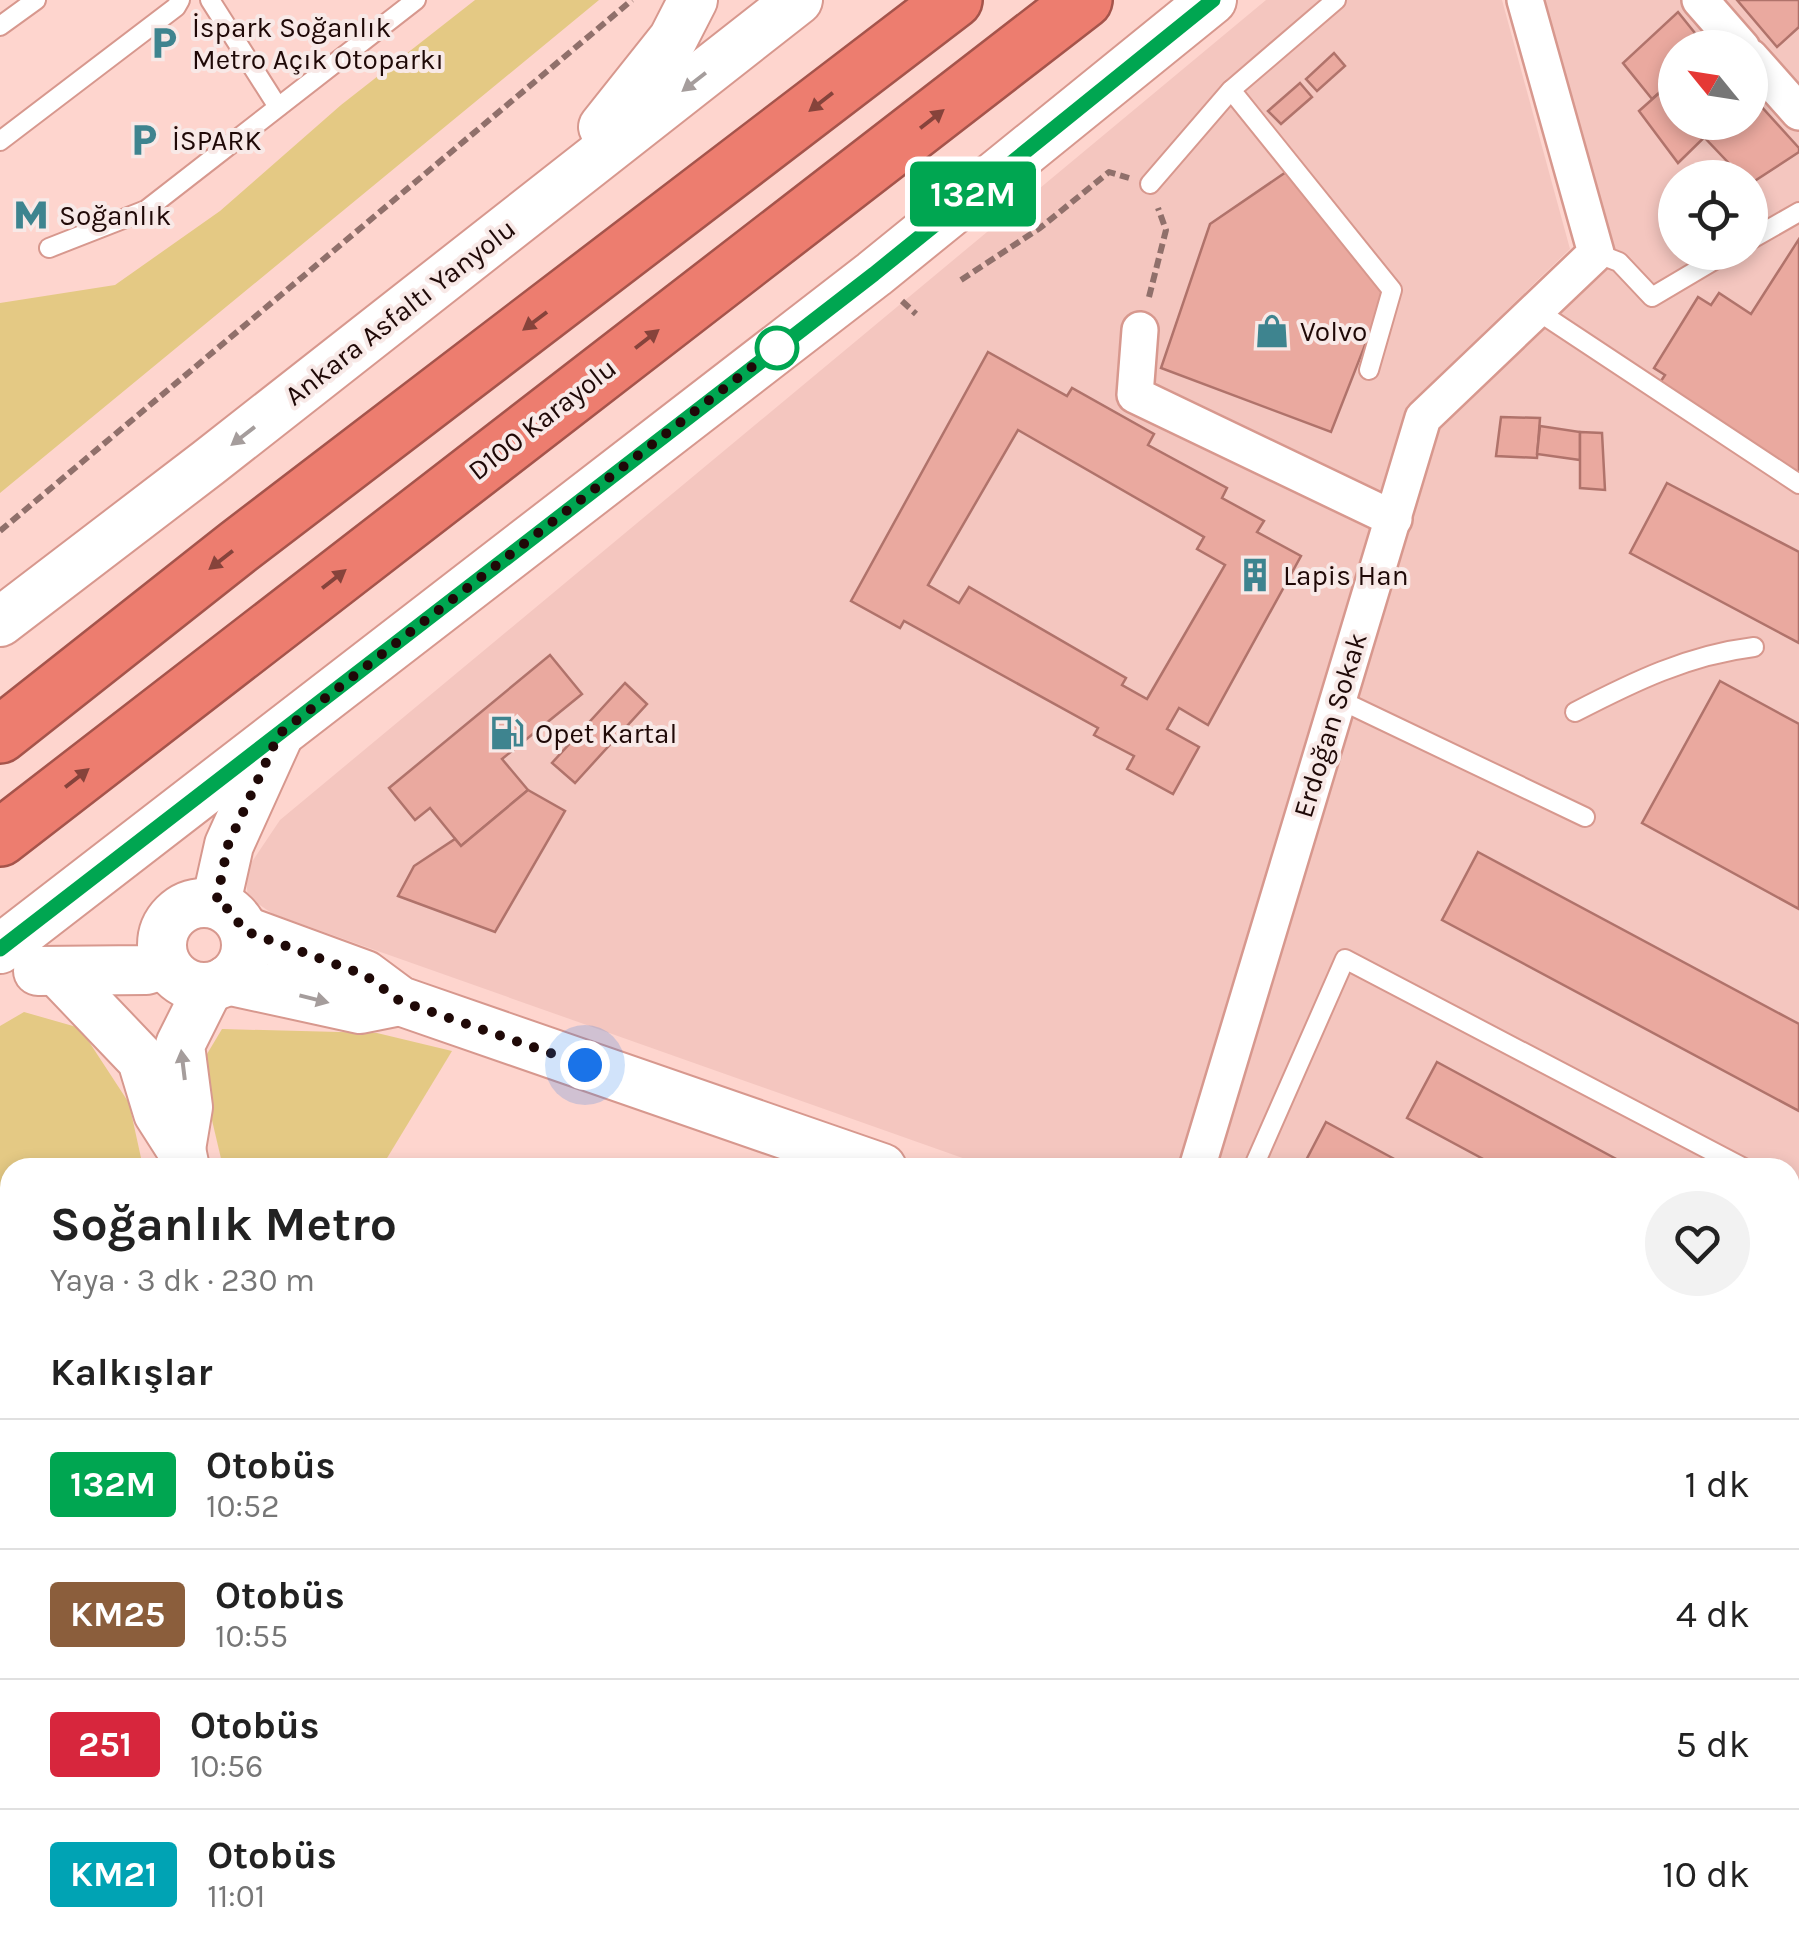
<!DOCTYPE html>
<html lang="tr">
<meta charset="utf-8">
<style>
:root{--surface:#fff;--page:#f2f2f2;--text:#222;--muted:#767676;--line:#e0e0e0}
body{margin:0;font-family:Karla,sans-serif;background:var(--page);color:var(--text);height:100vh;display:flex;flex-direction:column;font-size:38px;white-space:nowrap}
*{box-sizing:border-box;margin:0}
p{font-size:32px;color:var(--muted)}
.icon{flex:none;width:55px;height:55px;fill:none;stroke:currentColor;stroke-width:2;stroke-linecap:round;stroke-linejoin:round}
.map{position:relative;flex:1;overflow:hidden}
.drawer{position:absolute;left:0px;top:1158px;width:1800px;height:802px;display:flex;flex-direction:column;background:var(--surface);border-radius:30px 30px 0 0;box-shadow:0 5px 15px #0003}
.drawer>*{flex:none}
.badge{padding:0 20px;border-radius:8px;font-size:35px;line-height:65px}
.needle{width:65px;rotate:300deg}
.tools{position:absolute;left:1658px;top:30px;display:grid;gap:20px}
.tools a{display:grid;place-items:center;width:110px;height:110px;border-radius:50%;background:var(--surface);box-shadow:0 5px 15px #0003;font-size:50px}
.you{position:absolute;width:50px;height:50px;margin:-25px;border:8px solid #fff;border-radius:50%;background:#1a73e8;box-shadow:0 0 0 15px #1a73e833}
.map>.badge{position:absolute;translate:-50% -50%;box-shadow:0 0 0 5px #fff}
h2{padding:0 50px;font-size:38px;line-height:90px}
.round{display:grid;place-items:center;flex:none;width:105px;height:105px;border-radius:52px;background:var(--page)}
.head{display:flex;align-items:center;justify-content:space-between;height:170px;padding:0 50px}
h1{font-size:48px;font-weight:700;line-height:75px}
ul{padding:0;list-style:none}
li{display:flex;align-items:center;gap:30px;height:130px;padding:0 50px;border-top:2px solid var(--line)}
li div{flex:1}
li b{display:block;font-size:38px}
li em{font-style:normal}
li .badge{min-width:110px;font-weight:700;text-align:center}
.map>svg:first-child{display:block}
</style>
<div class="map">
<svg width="1799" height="1958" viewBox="0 0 1799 1958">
<rect width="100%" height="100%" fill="#fed5ce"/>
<g fill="#f4c6bf" fill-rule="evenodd">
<path d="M1266,0H1502L1570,249L1407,406L1179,1167H988L273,914L248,897L245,872L280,820Z"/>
<path d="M1541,0H1799V1712L1790,1705V1168H1203L1433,423L1606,258ZM1675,48H1750V122H1675ZM1675,178H1750V252H1675Z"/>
<path d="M0,1719L10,1720V1950H319L321,1958H0Z"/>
</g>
<g fill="#e4c984">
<path d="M475,0H599L0,493V303L115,285L220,211L341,105Z"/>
<path d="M24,1012L80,1028L129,1103L143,1167L10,1168V1720L0,1719V1026Z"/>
<path d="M222,1029L377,1033L452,1051L381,1168L223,1167L207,1099V1054Z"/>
</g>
<g fill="#eaa99f" stroke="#b0736b" stroke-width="2.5" fill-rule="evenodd">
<path d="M1737,0H1799V27L1777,47Z"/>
<path d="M1678,12L1707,48H1675V79L1652,99L1623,63Z"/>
<path d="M1334,53L1345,66L1317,91L1306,79Z"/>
<path d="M1675,79V122H1720L1678,163L1639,111Z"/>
<path d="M1300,83L1312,97L1281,124L1268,111Z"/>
<path d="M1750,94L1799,148V152L1750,184V178H1743L1704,137L1720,122H1750Z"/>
<path d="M1289,170L1385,294L1331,432L1161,368L1210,224Z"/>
<path d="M1799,239V477L1657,387L1665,375L1654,368L1698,297L1711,305L1719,293L1751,314Z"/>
<path d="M988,352L1067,396L1072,388L1154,434L1148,445L1227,488L1222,498L1264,521L1257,532L1301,556L1208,725L1179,708L1167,729L1199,747L1173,794L1127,769L1134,756L1094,735L1098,728L904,621L900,628L851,601ZM1018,430L1204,537L1197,549L1225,565L1147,699L1122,685L1126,678L969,587L959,603L928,585Z"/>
<path d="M1501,417L1540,418L1537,458L1496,456Z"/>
<path d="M1540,426L1580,432V460L1537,454Z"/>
<path d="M1580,432L1602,433L1605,490L1580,488Z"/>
<path d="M1667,483L1799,552V643L1630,553Z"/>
<path d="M550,655L582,694L502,759L528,790L461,846L430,808L415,820L389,788Z"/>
<path d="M1720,681L1799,724V909L1642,823Z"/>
<path d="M625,683L647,704L575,783L552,763Z"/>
<path d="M528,790L565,811L495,932L398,896L414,866L455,839L461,846Z"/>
<path d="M1478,852L1799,1024V1111L1442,920Z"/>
<path d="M1437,1062L1633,1168H1500L1407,1118Z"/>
<path d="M1326,1122L1411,1168H1302Z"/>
<rect x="0" y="1197" width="10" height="106"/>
<path d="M1790,1252L1799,1257V1328L1790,1324Z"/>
<path d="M1790,1368L1799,1373V1449L1790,1444Z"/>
<path d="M10,1908V1950H255L257,1958H0V1910Z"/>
<path d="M1796,1911L1799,1913V1958H1771L1775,1950H1790V1923Z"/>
<path d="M691,1950H799L800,1958H693Z"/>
<path d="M976,1950H1074L1075,1958H978Z"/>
<path d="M1408,1950H1675L1672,1958H1411Z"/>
</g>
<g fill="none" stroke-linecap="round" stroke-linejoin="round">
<g stroke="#d7988e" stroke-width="22">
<g id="lane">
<path d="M210,0L278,107"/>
<path d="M1336,0L1231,90L1392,290L1369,370"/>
<path d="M0,26L36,0"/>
<path d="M0,141L176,7L180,0"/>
<path d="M1150,184L1231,90"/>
<path d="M1750,240L1799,212"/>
<path d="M49,248L146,210L416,0"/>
<path d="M1596,253L1619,262L1652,297L1728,252"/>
<path d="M1536,310L1799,484"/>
<path d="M1338,699L1585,817"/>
<path d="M1575,712C1633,682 1688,655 1754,647"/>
<path d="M1253,1168L1345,959L1744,1168"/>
<path d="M1790,1192L1799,1196"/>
<path d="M1790,1550L1799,1556"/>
<path d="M0,1854L10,1853"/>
<path d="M280,1950L282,1958"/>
</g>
</g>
<g stroke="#d7988e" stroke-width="40">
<g id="street">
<path d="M1700,0L1742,48"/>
<path d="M1750,57L1799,112"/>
<path d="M1140,330L1135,395L1394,519"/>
<path d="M1197,1168L1423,418L1596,253L1525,0"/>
</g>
</g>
<g stroke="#d7988e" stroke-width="52">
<g id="secondary">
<path d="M603,127L673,39L693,0"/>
<path d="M0,622L208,463L798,0"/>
<circle cx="204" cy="945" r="42"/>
<path d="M216,903L229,845L277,739"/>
<path d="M245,931L365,975L400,1001L882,1168"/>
<path d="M0,949L874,274L1212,0"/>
<path d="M38,971L146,970L166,964"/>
<path d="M58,972L142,1060L158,1113L181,1149L185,1168"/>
<path d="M227,980L360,1009L400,1001"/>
<path d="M181,1149L188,1107L180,1045L209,987"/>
<path d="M1790,1749L1799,1756"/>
<path d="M356,1950L358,1958"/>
</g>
</g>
<g stroke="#a5544b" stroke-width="60">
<g id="highway">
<path d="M0,735L238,547L954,0"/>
<path d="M0,838L1084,0"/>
</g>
</g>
<g stroke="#90706b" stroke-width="6" stroke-dasharray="10 5" stroke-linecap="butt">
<path d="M961,280L1040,228L1109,172L1129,178"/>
<path d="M1149,297L1166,230L1158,208"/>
<path d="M902,301L916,314"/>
<path d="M0,531L632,0"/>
</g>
<use href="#lane" stroke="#fff" stroke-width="18"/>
<use href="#street" stroke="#fff" stroke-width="35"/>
<use href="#secondary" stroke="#fff" stroke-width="48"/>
<use href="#highway" stroke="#ed7d6f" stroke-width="55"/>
</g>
<defs><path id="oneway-solid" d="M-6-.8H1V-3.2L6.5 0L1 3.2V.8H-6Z" transform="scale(2.5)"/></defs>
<g fill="#a59d9c">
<use href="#oneway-solid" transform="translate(694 82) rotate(142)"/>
<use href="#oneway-solid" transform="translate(243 436) rotate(142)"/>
<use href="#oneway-solid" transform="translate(314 999) rotate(14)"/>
<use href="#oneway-solid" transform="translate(183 1065) rotate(-97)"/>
</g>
<g fill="#86433b">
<use href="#oneway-solid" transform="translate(821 102) rotate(142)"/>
<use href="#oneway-solid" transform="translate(932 119) rotate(-38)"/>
<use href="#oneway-solid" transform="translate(535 321) rotate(143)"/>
<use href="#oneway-solid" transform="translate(647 339) rotate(-38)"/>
<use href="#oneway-solid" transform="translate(221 560) rotate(142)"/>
<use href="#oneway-solid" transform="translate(334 579) rotate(-38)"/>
<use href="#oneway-solid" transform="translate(77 778) rotate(-38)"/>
</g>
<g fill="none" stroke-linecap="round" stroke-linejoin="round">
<g stroke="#fff" stroke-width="22">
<path id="line" d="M0,949L874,274L1213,0"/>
</g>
<use href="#line" stroke="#00a651" stroke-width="15"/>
<path stroke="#1f0907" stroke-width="10" stroke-dasharray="0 18" d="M585,1065L400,1001L365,975L245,931L228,909L216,903L228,845L279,734L784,342L777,348"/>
</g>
<defs>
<g id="parking-bare" transform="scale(2.7)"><path d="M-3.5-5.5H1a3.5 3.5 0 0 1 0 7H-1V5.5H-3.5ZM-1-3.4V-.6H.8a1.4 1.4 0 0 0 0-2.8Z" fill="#3e848f" stroke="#f8e9e7" stroke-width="2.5" paint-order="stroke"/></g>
<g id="metro-bare" transform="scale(2.7)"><path d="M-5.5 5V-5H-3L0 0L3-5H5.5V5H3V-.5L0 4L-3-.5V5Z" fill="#3e848f" stroke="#f8e9e7" stroke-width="2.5" paint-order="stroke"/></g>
<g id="shop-bare" transform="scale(2.7)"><path d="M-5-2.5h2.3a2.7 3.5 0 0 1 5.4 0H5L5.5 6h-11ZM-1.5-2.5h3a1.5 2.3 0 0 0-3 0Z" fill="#3e848f" stroke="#f8e9e7" stroke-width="2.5" paint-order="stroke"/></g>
<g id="building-bare" transform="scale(2.7)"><path d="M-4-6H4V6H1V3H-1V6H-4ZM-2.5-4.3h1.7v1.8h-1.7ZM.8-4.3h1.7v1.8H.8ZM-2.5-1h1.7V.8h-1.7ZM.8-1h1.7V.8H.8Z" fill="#3e848f" stroke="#f8e9e7" stroke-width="2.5" paint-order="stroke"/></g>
<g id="fuel-bare" transform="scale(2.7)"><path d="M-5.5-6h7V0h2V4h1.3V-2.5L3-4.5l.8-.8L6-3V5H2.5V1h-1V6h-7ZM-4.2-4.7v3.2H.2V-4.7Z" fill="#3e848f" stroke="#f8e9e7" stroke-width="2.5" paint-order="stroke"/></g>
</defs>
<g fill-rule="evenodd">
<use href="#parking-bare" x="164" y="43"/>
<use href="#parking-bare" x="144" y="140"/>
<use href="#metro-bare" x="31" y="215"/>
<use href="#shop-bare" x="1272" y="331"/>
<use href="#building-bare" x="1255" y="575"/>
<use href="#fuel-bare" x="507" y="733"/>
</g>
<circle fill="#fff" stroke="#00a651" stroke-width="5" cx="777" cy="348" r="20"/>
<g text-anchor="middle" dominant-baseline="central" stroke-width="8" stroke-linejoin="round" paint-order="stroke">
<g font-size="28" fill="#1f0907" stroke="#f8e9e7" text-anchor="start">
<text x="192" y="27">İspark Soğanlık<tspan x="192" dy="32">Metro Açık Otoparkı</tspan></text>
<text x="172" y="140">İSPARK</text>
<text x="59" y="215">Soğanlık</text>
<text x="1300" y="331">Volvo</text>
<text x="1283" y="575">Lapis Han</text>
<text x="535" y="733">Opet Kartal</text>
</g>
<g font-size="28" fill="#1f0907" stroke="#f8e9e7">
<text transform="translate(400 312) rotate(-38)">Ankara Asfaltı Yanyolu</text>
<text transform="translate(542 419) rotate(-38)">D100 Karayolu</text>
<text transform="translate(1330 725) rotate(-73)">Erdoğan Sokak</text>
</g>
</g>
</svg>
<div class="tools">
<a><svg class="needle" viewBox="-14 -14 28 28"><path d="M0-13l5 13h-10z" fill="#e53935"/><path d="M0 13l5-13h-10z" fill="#767676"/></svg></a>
<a><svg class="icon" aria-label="locate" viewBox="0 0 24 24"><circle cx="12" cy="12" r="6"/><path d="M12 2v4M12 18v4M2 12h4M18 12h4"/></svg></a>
</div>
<div class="you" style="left:585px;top:1065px"></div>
<b class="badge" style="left:973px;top:194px;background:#00a651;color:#fff">132M</b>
<section class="drawer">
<div class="head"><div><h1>Soğanlık Metro</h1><p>Yaya · 3 dk · 230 m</p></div><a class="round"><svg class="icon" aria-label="heart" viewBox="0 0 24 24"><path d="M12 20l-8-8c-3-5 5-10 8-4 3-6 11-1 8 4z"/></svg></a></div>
<h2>Kalkışlar</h2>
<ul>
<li><span class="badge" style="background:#00a651;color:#fff">132M</span><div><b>Otobüs</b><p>10:52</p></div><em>1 dk</em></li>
<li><span class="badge" style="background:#8b5e3c;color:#fff">KM25</span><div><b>Otobüs</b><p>10:55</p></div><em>4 dk</em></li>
<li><span class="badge" style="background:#d7263d;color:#fff">251</span><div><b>Otobüs</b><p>10:56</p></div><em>5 dk</em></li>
<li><span class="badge" style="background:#00a3b4;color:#fff">KM21</span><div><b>Otobüs</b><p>11:01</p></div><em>10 dk</em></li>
</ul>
</section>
</div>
